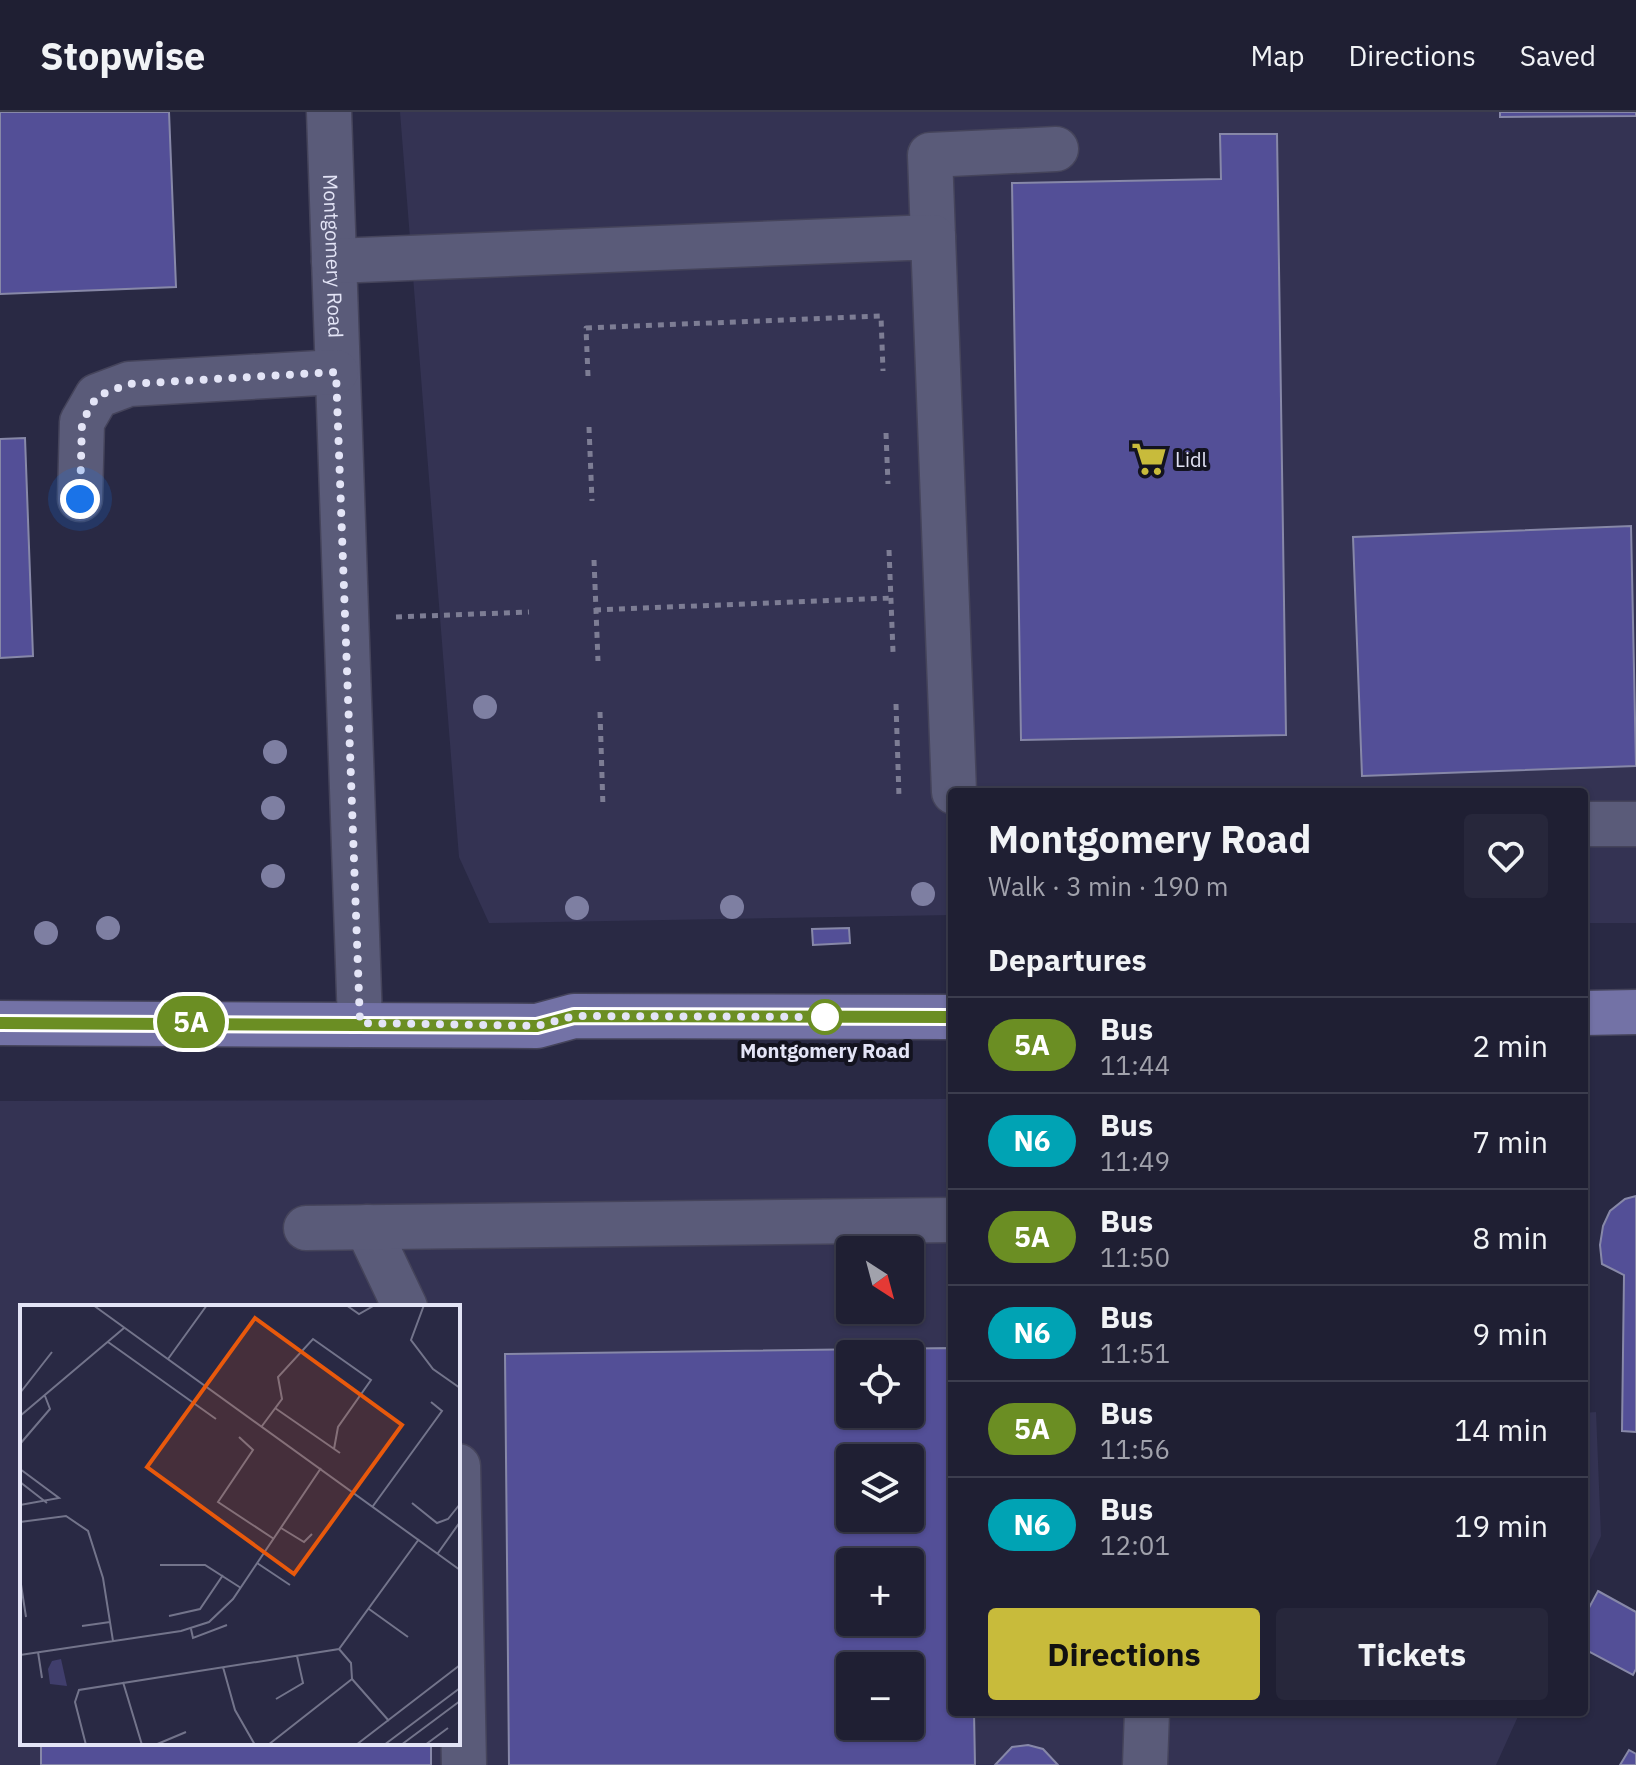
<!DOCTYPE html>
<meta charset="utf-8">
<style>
:root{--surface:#1f1f33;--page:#27273b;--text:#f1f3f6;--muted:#a1a2ac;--line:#3c3d4e;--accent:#c8bb3b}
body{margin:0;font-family:"IBM Plex Sans",sans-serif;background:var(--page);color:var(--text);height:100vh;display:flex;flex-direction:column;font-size:30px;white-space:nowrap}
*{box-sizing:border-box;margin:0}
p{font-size:26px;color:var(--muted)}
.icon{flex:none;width:44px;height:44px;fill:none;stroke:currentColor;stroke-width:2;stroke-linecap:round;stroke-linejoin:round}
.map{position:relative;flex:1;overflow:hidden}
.panel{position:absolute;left:948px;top:676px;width:640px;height:928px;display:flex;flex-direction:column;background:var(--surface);border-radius:8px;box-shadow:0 2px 6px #0004,0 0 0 2px var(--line)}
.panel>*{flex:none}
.badge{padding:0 16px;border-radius:26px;font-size:28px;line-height:52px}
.needle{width:52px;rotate:144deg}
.tools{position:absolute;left:836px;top:1124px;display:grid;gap:16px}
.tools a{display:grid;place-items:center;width:88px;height:88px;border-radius:8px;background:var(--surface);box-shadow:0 2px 6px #0004,0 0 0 2px var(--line);font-size:40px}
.you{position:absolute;width:40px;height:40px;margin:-20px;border:6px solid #fff;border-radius:50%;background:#1a73e8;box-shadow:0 0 0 12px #1a73e833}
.map>.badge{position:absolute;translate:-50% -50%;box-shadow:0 0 0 4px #fff}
h2{padding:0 40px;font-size:30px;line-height:72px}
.round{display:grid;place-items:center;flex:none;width:84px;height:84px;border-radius:8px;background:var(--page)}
.summary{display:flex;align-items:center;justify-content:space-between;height:136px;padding:0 40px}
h1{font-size:38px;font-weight:800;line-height:60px}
.button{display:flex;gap:16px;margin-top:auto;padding:16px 40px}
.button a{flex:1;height:92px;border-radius:8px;background:var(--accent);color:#111;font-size:32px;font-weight:800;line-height:92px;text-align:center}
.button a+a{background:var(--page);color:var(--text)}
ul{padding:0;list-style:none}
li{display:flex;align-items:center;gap:24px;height:96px;padding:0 40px;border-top:2px solid var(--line)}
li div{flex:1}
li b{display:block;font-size:30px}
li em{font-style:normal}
li .badge{min-width:88px;font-weight:700;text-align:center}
header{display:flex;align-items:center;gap:48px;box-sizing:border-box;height:112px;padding:0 40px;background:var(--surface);border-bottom:2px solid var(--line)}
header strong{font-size:38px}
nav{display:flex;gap:44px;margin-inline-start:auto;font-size:28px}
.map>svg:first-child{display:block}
</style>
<header>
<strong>Stopwise</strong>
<nav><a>Map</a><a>Directions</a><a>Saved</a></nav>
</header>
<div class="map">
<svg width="1636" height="1653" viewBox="0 0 1636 1653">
<rect width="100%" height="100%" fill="#292944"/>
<g fill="#343353" fill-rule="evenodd">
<path d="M400,0H1636V811H1584V680H952V803L489,811L459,745Z"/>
<path d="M952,987V1600H1520L1496,1653H0V989ZM850,1138H910V1198H850ZM22,1195H458V1631H22ZM850,1242H910V1302H850ZM850,1346H910V1406H850ZM850,1450H910V1510H850ZM850,1554H910V1614H850Z"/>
<path d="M1596,1300L1601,1424L1584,1461V1301Z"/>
</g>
<g fill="#534f97" stroke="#8788a8" stroke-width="2" fill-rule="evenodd">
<path d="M0,0H169L176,175L0,182Z"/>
<path d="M1500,0H1636V4L1500,5Z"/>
<path d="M1220,22H1277L1286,623L1021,628L1012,71L1221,67Z"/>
<path d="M25,326L33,544L0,546V327Z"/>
<path d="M1631,414L1636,654L1362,664L1353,425Z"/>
<path d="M849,816L850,831L813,833L812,817Z"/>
<path d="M1636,1084V1320L1622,1319L1624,1163L1602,1152L1600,1133L1603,1114L1610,1099L1625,1087Z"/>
<path d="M1585,1144L1589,1232H1584V1144Z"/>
<path d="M952,1236V1600H974L975,1653H509L505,1242ZM850,1242H910V1302H850ZM850,1346H910V1406H850ZM850,1450H910V1510H850ZM850,1554H910V1614H850Z"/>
<path d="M1598,1479L1636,1500V1557L1633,1563L1584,1537V1505Z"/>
<rect x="41" y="1631" width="390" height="22"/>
<path d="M1028,1633L1043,1637L1058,1653H995L1012,1635Z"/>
<path d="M1629,1638L1636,1642V1653H1620Z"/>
</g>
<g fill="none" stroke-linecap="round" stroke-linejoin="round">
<g stroke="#45445b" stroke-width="47">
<g id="minor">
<path id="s1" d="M329,0L360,911"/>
<path d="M933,125L930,43L1056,37"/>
<path d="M334,149L933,125L954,680"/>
<path d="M80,387L82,310L97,284L129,272L336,260"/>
<path d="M1584,712H1636"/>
<path d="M367,1115L405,1195"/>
<path d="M306,1116L952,1108"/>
<path d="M458,1354L464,1653"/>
<path d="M1145,1653L1147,1600"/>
</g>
</g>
<g stroke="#45445b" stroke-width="47">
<g id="major">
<path d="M1584,901L1636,900"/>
<path d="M0,911L537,914L574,904L952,905"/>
</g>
</g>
<g stroke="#7d7d94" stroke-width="5" stroke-dasharray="6 6" stroke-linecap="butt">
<path d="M588,264L586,216L881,204L883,259"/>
<path d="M589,315L592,389"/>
<path d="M886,321L888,372"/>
<path d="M889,438L893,540"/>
<path d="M594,448L598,549"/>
<path d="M595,498L892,486"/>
<path d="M396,505L529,500"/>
<path d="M896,592L899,685"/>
<path d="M600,600L603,696"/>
</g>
<use href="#minor" stroke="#5a5b79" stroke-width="44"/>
<use href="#major" stroke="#7372a6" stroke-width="44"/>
</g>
<g fill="#7e7fa2">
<circle cx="485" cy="595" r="12"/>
<circle cx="275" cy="640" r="12"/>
<circle cx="273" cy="696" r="12"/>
<circle cx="273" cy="764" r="12"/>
<circle cx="923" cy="782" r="12"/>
<circle cx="732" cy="795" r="12"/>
<circle cx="577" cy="796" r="12"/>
<circle cx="108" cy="816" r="12"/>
<circle cx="46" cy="821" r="12"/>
</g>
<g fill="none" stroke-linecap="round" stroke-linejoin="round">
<g stroke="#fff" stroke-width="18">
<path id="line" d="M0,911L537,914L574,904L952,905"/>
</g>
<use href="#line" stroke="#6b8e23" stroke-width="12"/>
<path stroke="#e3e4f6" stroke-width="8" stroke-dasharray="0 14.4" d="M80,387L82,310L97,284L129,272L336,260L360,911L537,914L574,904L825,905"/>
</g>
<defs>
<g id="supermarket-bare" transform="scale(2.76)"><path d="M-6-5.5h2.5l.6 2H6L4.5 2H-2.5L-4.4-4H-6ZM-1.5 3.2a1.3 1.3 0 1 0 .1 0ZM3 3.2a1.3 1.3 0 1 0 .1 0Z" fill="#c8bb3b" stroke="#13131f" stroke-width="2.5" paint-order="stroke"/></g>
</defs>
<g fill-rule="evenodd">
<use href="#supermarket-bare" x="1149" y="347"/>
</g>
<circle fill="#fff" stroke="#6b8e23" stroke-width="4" cx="825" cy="905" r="16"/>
<g text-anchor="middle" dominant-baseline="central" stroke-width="8" stroke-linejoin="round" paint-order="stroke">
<g font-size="20" fill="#e3e4f6" stroke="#13131f">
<text stroke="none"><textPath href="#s1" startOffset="144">Montgomery Road</textPath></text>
</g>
<g font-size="20" fill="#e3e4f6" stroke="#13131f" text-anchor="start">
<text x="1175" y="347">Lidl</text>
</g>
<g font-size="20" font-weight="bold" fill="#e3e4f6" stroke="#13131f">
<text x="825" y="938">Montgomery Road</text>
</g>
</g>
<g transform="translate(20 1193)">
<rect width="440" height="440" fill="#292944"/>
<path d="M41,354L47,381L30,379L28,364L32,356Z" fill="#403e6c"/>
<path fill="none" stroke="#73748b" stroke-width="2" d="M73,0L440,265M326,0L339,9L355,0M404,0L391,35L413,64L440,83M88,37L196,114M148,54L187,0M0,88L32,47M255,103L320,148M0,111L104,23M242,121L262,94L258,72L293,34L351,75L318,122L314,144M219,132L233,145L198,197L254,234M0,139L30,104L25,91M0,164L39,193L0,200M0,177L27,198M392,198L417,218L428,214L440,199M353,201L422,106L411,97M0,217L46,211L68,226L83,273L93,336M261,223L284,237L292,229M418,248L440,217M237,258L270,280M140,260H185L221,283M0,273L6,312M349,304L388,332M149,311L180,304L203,270M62,321L90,317M171,324L173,333L207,320M319,344L331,358L332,374M18,347L22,373M0,350L161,326L189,317L213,294L301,163M203,362L215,405L235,440M332,374L369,416M103,377L122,440M256,394L283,378L277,351M66,440L55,397L59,385L319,344L399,234M135,440L166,427M248,440L332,374M336,440L440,360M364,440L440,383M381,440L440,396M405,440L428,423"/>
<path fill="#e8590c" fill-opacity="0.15" stroke="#e8590c" stroke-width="4" d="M235,13L382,120L274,269L127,162Z"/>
<rect width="440" height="440" fill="none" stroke="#e3e4f6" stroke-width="4"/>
</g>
</svg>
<div class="tools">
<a><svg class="needle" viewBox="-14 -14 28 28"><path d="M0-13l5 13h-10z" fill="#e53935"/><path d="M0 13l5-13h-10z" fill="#a1a2ac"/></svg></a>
<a><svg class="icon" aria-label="locate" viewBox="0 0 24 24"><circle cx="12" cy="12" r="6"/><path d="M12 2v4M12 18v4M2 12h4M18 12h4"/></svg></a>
<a><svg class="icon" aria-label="layers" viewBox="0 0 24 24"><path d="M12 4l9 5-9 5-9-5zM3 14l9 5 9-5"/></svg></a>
<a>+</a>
<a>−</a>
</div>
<div class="you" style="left:80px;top:387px"></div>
<b class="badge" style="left:191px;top:910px;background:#6b8e23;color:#fff">5A</b>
<section class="panel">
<div class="summary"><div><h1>Montgomery Road</h1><p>Walk · 3 min · 190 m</p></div><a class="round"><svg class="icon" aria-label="heart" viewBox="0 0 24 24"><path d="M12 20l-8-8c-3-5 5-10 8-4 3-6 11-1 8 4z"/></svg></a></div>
<h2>Departures</h2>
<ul>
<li><span class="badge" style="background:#6b8e23;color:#fff">5A</span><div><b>Bus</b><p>11:44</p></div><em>2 min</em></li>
<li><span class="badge" style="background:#00a3b4;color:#fff">N6</span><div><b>Bus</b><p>11:49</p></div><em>7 min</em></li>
<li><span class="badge" style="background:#6b8e23;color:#fff">5A</span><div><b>Bus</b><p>11:50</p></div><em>8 min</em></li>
<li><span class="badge" style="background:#00a3b4;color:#fff">N6</span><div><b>Bus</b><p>11:51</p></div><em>9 min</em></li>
<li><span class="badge" style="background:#6b8e23;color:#fff">5A</span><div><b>Bus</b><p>11:56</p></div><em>14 min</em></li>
<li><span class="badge" style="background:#00a3b4;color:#fff">N6</span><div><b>Bus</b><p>12:01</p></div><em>19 min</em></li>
</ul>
<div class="button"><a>Directions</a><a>Tickets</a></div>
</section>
</div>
